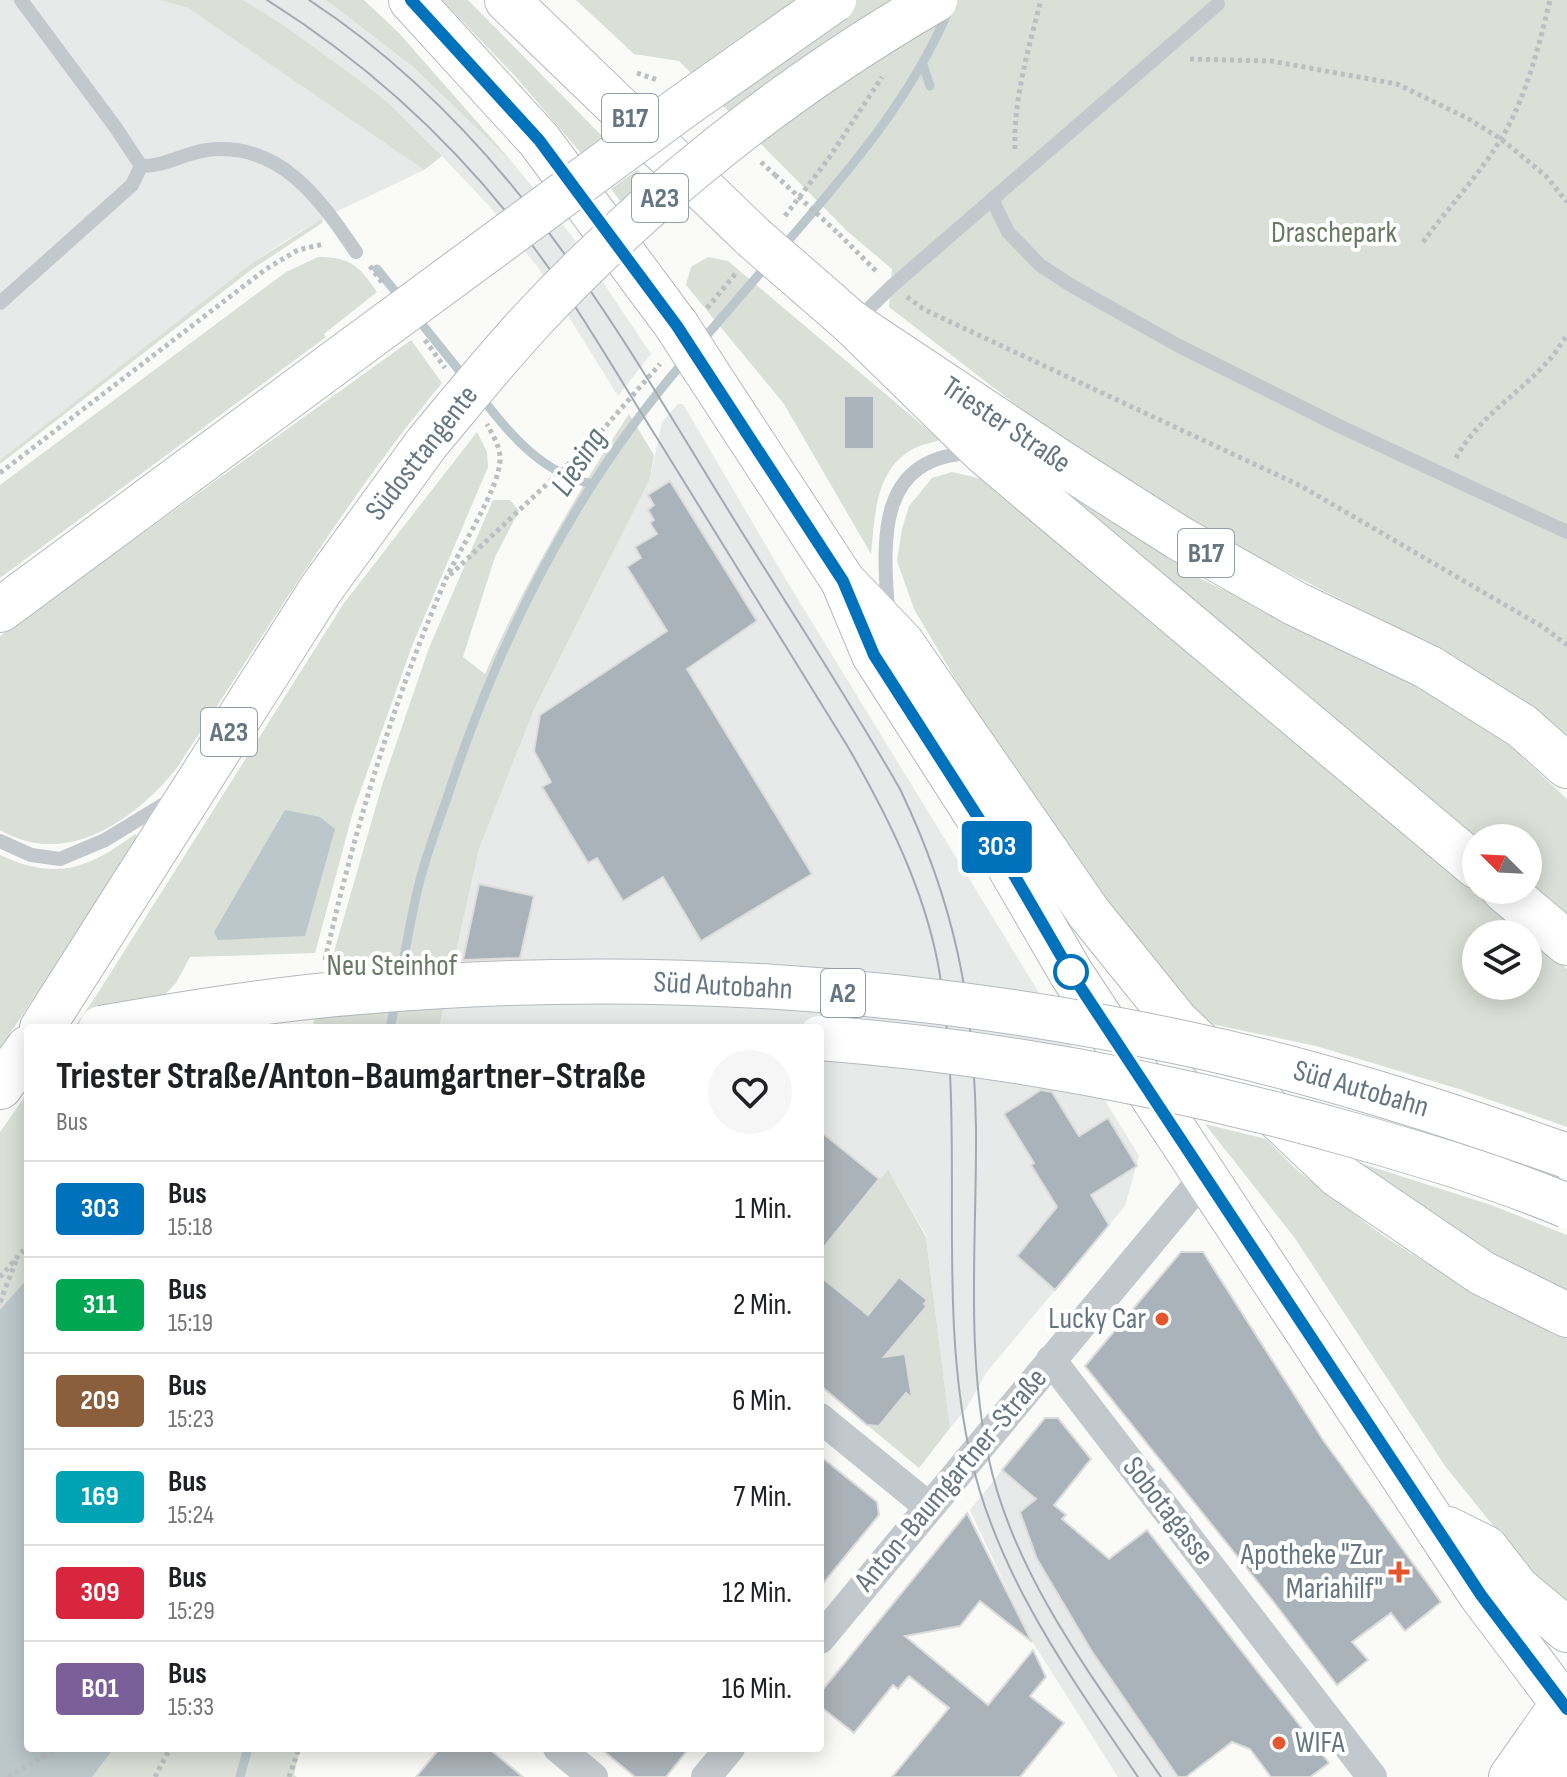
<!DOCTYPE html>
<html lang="de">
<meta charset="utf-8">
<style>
:root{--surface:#fff;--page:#f6f6f6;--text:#202124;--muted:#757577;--line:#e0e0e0}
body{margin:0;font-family:"Sofia Sans Condensed",sans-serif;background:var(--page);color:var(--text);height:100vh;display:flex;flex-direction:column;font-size:30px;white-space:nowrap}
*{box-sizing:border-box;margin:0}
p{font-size:26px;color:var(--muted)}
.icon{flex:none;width:44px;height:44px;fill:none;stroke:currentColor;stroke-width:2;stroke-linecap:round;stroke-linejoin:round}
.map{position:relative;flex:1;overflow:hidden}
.panel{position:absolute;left:24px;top:1024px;width:800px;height:728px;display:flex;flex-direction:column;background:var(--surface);border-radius:8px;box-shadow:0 4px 20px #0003}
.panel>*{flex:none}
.badge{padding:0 16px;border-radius:6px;font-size:28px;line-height:52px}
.needle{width:52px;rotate:294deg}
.fabs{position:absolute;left:1462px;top:824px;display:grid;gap:16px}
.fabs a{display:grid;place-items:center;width:80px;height:80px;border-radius:50%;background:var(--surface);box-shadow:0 4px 20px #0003;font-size:40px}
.map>.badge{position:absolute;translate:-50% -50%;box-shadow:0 0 0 4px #fff}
.round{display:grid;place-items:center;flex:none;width:84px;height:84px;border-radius:42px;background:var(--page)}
.summary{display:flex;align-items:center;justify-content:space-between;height:136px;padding:0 32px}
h1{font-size:38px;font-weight:700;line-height:60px}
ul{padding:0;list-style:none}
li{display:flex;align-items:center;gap:24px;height:96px;padding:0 32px;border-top:2px solid var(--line)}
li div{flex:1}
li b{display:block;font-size:30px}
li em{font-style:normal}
li .badge{min-width:88px;font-weight:700;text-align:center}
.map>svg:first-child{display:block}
</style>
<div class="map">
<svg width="1567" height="1777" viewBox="0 0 1567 1777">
<rect width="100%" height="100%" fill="#fafaf8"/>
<g fill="#e8e9e9">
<path d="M0,0H159L188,8L424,170L323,218L285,241L251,264L0,460Z"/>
<path d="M243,0H326L412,66L513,163L572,236L651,354L618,396L539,269L490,207L442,156L390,104L362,82L282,24Z"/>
<path d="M678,404H683L788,583L1139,1156L1125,1206L986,1373L966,1409L950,1428L926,1235L888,1171L820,1252V1028H439L479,849L535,707L650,479L662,422Z"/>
<path d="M1002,1470L1036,1499L1020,1512L1032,1545L1091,1650L1178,1777H1118L1030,1638L970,1510Z"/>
</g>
<g fill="#dadfd7">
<path d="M159,0H243L282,24L362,82L390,104L442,156L424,170L188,8Z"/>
<path d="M326,0H364L399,33L513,163L412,66Z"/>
<path d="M442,0H468L603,137L581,153L515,76Z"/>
<path d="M576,0H1567V741L1433,646L1188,522L1073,449L889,307L892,269L847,231L679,61L634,54Z"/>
<path d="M637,170L650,183L624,206L611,189Z"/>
<path d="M323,218L322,223L251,270L0,464V460L251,264Z"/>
<path d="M318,257C351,257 359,266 377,292L324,334L326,337L0,578V485L286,272Z"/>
<path d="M708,257L728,261L940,440C932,443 922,444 915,448C875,468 875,515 871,554L784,404L686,285L691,267Z"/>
<path d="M411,340L442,383C342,503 262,639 176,769C135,820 66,869 0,830V636Z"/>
<path d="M629,414L654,455L650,479L535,707L479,849L439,1028H312L383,782L429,648L493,500H510L519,511L495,557L463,657L485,674C525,582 574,497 629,414Z"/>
<path d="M477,432L487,452L488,467L412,646L353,812L315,953L190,957L176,983L133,1028H74L96,996L344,603Z"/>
<path d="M952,472L995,482L1525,934H1476V986H1528V936L1567,969V1127L1459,1089L1316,1046L1197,1021L1109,911L986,731L914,609L897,561L902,529L909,506L932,478Z"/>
<path d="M1074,497L1203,580L1330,640L1432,694L1509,745L1567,799V913L1528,881V838H1476L1069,504Z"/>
<path d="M135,834L139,838L124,864L0,1048V855C56,881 88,869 135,834Z"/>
<path d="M28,1092V1748H300L294,1775L297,1777H0V1132Z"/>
<path d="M1205,1124L1266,1139L1299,1172L1382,1235L1450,1278L1567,1339V1610L1550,1596L1445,1466L1294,1237Z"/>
<path d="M1338,1156L1491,1205L1567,1235V1290L1509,1264Z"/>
<path d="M888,1170L926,1237L950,1428L919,1468L866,1424L875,1427L882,1424L910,1388L909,1376L854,1328L834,1288L820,1276V1252Z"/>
</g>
<g fill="#bbc7cb">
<path d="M285,810L320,817L335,829L305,936L218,940L214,932Z"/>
<path d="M28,1278V1748H114L92,1777H0V1310Z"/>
</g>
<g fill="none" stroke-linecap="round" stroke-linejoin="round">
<g stroke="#bbc7cb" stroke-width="9">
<path d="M923,65L930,86"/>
<path d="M782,248C846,174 911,100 949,9"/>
<path d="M377,269L403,301"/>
<path d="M417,318L466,379"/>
<path d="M701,342L767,265"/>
<path d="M480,396C511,435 541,473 592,484"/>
<path d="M400,978C406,948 411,917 418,888C425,858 436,829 446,801C498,640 575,487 686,359"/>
<path d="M390,1028L396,1000"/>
<path d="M240,1777L248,1748"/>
</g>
</g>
<g fill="#aab3b9" stroke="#dcdcda" stroke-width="2">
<rect x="844" y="396" width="30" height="53"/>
<path d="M670,481L757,621L687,669L812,874L701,941L663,877L623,901L597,858L588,863L542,787L551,782L534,751L540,715L667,631L627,567L641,558L635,547L657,534L650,523L654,520L648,510L654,505L648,495Z"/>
<path d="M479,884L534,896L520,958L463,960Z"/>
<path d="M1041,1090L1052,1092L1079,1136L1108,1118L1137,1166L1091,1195L1109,1225L1055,1290L1017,1256L1057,1207L1031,1165L1034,1163L1004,1114Z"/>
<path d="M820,1131L879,1179L820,1252Z"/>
<path d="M1181,1252H1203L1323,1440L1441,1602L1405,1631L1391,1613L1352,1642L1368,1660L1337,1685L1273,1601L1085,1366Z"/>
<path d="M820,1276L868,1315L899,1277L927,1300L924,1304L927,1306L884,1357L905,1354L912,1398L906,1393L879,1426L867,1425L820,1385Z"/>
<path d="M1045,1418H1058L1091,1459L1054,1505L1066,1515L1062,1519L1109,1559L1147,1530L1329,1763L1310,1777H1271L1250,1749L1232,1742L1186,1777H1178L1091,1650L1037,1559L1020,1512L1036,1499L1002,1470Z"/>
<path d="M820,1456L877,1502L879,1515L820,1587Z"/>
<path d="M967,1513L1032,1642L980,1601L960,1626L905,1636L988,1705L1033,1650L1046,1677L1030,1696L1064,1723L1020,1777H892L949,1708L909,1676L898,1689L893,1685L854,1733L820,1706V1693Z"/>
<path d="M440,1748H488L523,1777H416Z"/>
<path d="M600,1748H689L666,1777H635Z"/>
</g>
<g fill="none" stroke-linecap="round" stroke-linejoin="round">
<g stroke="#b3babf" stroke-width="44">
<g id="secondary">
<path d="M1510,1777L1567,1696"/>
<path d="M1536,1777L1567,1753"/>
</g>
</g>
<g stroke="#b5babe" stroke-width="46">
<g id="primary">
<path d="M411,0L539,140L677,326"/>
<path d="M507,0L753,237"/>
<path d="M791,270L853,324L1060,462L1179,538L1296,604L1428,667L1522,726L1567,766"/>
<path d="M704,368L843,581L874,655L1006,861L1071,973L1481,1595L1567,1709"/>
<path d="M1448,1529L1486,1548L1517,1588L1567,1630"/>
</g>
</g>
<g stroke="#b4b9bd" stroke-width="46">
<g id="highway">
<path d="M853,324L985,453L1476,866"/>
<path d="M843,581L902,643L1089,913L1177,1022L1338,1175L1482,1273L1567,1315"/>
<path d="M0,610L356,347"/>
<path d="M1504,890L1567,943"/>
<path d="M42,1028L321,589L427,443"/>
<path d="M0,1087L28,1048"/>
</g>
</g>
<g stroke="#bbbfc2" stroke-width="5" stroke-dasharray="4 4" stroke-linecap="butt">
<path d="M1190,59L1271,61L1397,84L1467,118L1501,139L1546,176L1567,202"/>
<path d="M637,73L658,80"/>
<path d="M1015,149C1013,100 1029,47 1041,0"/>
<path d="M761,162L775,175"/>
<path d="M785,216L829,158L882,77"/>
<path d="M839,234L878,273"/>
<path d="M1423,242C1448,208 1479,175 1501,139C1526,98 1539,46 1550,0"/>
<path d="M370,266L383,284"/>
<path d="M907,297L925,310L1301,486L1543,627L1567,645"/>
<path d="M707,308L737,272"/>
<path d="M425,340L445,368"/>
<path d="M1456,458C1477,418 1519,394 1548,361C1555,354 1561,344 1567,335"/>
<path d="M0,473L266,269L298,250L324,244"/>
<path d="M450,575L592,442L660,364"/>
<path d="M325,960C354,831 393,702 445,581C458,551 501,487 500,458C500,446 492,434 487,424"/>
<path d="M0,1277L28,1245"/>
<path d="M0,1302L18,1256"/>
<path d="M42,1758L47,1748"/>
<path d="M8,1777L59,1748"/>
<path d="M155,1777L170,1748"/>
<path d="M289,1777L299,1748"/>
</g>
<g stroke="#c3c8cc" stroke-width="14">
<path d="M141,166C164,167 184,153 207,150C280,141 320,199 356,252"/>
<path d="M992,199L1008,232L1040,265L1072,286L1179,346L1339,426L1567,532"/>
<path d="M0,303L132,185L141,166L116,128L21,0"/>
<path d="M856,321L892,286L1218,4"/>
<path d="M888,611C883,539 876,456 973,453"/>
<path d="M0,841L31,855L60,859L105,840L169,801"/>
</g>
<g stroke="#c3c8cc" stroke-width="30">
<path d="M1051,1360L1372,1777"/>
<path d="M820,1418L929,1507"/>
<path d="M820,1639L1206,1175"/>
<path d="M558,1748L593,1777"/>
<path d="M706,1777L730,1748"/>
</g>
<use href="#secondary" stroke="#fff" stroke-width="42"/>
<use href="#primary" stroke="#fff" stroke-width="44"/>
<use href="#highway" stroke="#fff" stroke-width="44"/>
<g stroke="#a2aab0" stroke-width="2">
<path d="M267,0C370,65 459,147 532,245C578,306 616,373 657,438C721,541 784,644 848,747C887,815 923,886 938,964C968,1126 934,1297 971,1458C998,1577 1071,1677 1138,1777"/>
<path d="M309,0C500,125 606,310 722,500C781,596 844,691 900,789C955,904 974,1001 976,1128C977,1238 965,1351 989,1460C1015,1578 1094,1679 1161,1777"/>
</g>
<g stroke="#b5babe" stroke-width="46" stroke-linecap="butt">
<g id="primary-bridge">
<path d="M753,237L791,270"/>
<path d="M677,326L704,368"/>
</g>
</g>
<g stroke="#b4b9bd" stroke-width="46" stroke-linecap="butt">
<g id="highway-bridge">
<path d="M356,347L682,107L834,0"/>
<path d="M427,443C462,401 496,359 533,319C650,194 788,85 935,0"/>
<path d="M101,1028C187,1013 273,999 360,992C633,968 911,985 1179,1042C1312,1070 1440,1111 1567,1156"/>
<path d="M820,1038C1003,1052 1184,1087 1360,1137C1430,1157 1500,1178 1567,1206"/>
</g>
</g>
<path stroke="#bbbfc2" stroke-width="5" stroke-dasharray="4 4" stroke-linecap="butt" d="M775,175L839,234"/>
<use href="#primary-bridge" stroke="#fff" stroke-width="44"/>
<use href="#highway-bridge" stroke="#fff" stroke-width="44"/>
</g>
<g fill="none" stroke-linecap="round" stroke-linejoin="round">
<g stroke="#fff" stroke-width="18">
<path id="line" d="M411,0L539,140L677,326L843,581L874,655L1006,861L1071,973L1481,1595L1567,1709"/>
</g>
<use href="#line" stroke="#0072bc" stroke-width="12"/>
</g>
<circle fill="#fff" stroke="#0072bc" stroke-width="4" cx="1071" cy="972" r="16"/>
<g fill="#e4572e" stroke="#fff" stroke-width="3">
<circle cx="1162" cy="1319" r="8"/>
<path d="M1395 1560h8v8h8v8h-8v8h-8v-8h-8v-8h8z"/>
<circle cx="1279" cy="1743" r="8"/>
</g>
<g text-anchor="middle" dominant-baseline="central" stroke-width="8" stroke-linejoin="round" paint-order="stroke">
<g fill="#fff" stroke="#939fa8" stroke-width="2">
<rect x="602" y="94" width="56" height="48" rx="6"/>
<rect x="632" y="174" width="56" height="48" rx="6"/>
<rect x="1178" y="529" width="56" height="48" rx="6"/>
<rect x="201" y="708" width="56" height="48" rx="6"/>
<rect x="821" y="969" width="44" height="48" rx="6"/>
</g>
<g font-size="28" font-weight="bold" fill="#657683">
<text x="630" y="118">B17</text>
<text x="660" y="198">A23</text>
<text x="1206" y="553">B17</text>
<text x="229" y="732">A23</text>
<text x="843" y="993">A2</text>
</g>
<g font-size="30" fill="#687a64" stroke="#fff">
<text x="1334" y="233">Draschepark</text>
<text x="392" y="966">Neu Steinhof</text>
</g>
<g font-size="30" fill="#657683" stroke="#fff">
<text transform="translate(1006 425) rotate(34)">Triester Straße</text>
<text transform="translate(422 453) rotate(-52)">Südosttangente</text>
<text transform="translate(723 986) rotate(3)">Süd Autobahn</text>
<text transform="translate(1361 1089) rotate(16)">Süd Autobahn</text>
<text transform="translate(951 1480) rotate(-50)">Anton-Baumgartner-Straße</text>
<text transform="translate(1168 1511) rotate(52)">Sobotagasse</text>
</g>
<g font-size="30" fill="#657683" stroke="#fff" text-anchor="end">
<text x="1146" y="1319">Lucky Car</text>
<text x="1383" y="1555">Apotheke "Zur<tspan x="1383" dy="34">Mariahilf"</tspan></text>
<text x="1295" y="1743" text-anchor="start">WIFA</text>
</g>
<g font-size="32" font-style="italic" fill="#60757c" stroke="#fff">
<text transform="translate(579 462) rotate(-57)">Liesing</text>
</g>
</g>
</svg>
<div class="fabs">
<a><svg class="needle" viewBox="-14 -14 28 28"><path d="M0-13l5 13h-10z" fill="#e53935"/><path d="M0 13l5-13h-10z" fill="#757577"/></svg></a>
<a><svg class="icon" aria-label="layers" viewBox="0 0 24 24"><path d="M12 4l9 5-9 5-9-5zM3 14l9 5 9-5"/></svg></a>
</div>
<b class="badge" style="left:997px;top:847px;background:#0072bc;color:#fff">303</b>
<section class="panel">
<div class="summary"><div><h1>Triester Straße/Anton-Baumgartner-Straße</h1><p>Bus</p></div><a class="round"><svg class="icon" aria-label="heart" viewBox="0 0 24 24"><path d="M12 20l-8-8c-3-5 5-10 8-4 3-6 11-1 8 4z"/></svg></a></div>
<ul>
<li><span class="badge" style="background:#0072bc;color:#fff">303</span><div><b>Bus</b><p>15:18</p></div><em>1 Min.</em></li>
<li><span class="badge" style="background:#00a651;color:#fff">311</span><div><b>Bus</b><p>15:19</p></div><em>2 Min.</em></li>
<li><span class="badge" style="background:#8b5e3c;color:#fff">209</span><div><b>Bus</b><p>15:23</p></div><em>6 Min.</em></li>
<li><span class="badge" style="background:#00a3b4;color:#fff">169</span><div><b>Bus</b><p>15:24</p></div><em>7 Min.</em></li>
<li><span class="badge" style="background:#d7263d;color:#fff">309</span><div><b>Bus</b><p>15:29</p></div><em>12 Min.</em></li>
<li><span class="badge" style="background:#7a5f98;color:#fff">B01</span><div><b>Bus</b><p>15:33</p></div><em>16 Min.</em></li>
</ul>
</section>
</div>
